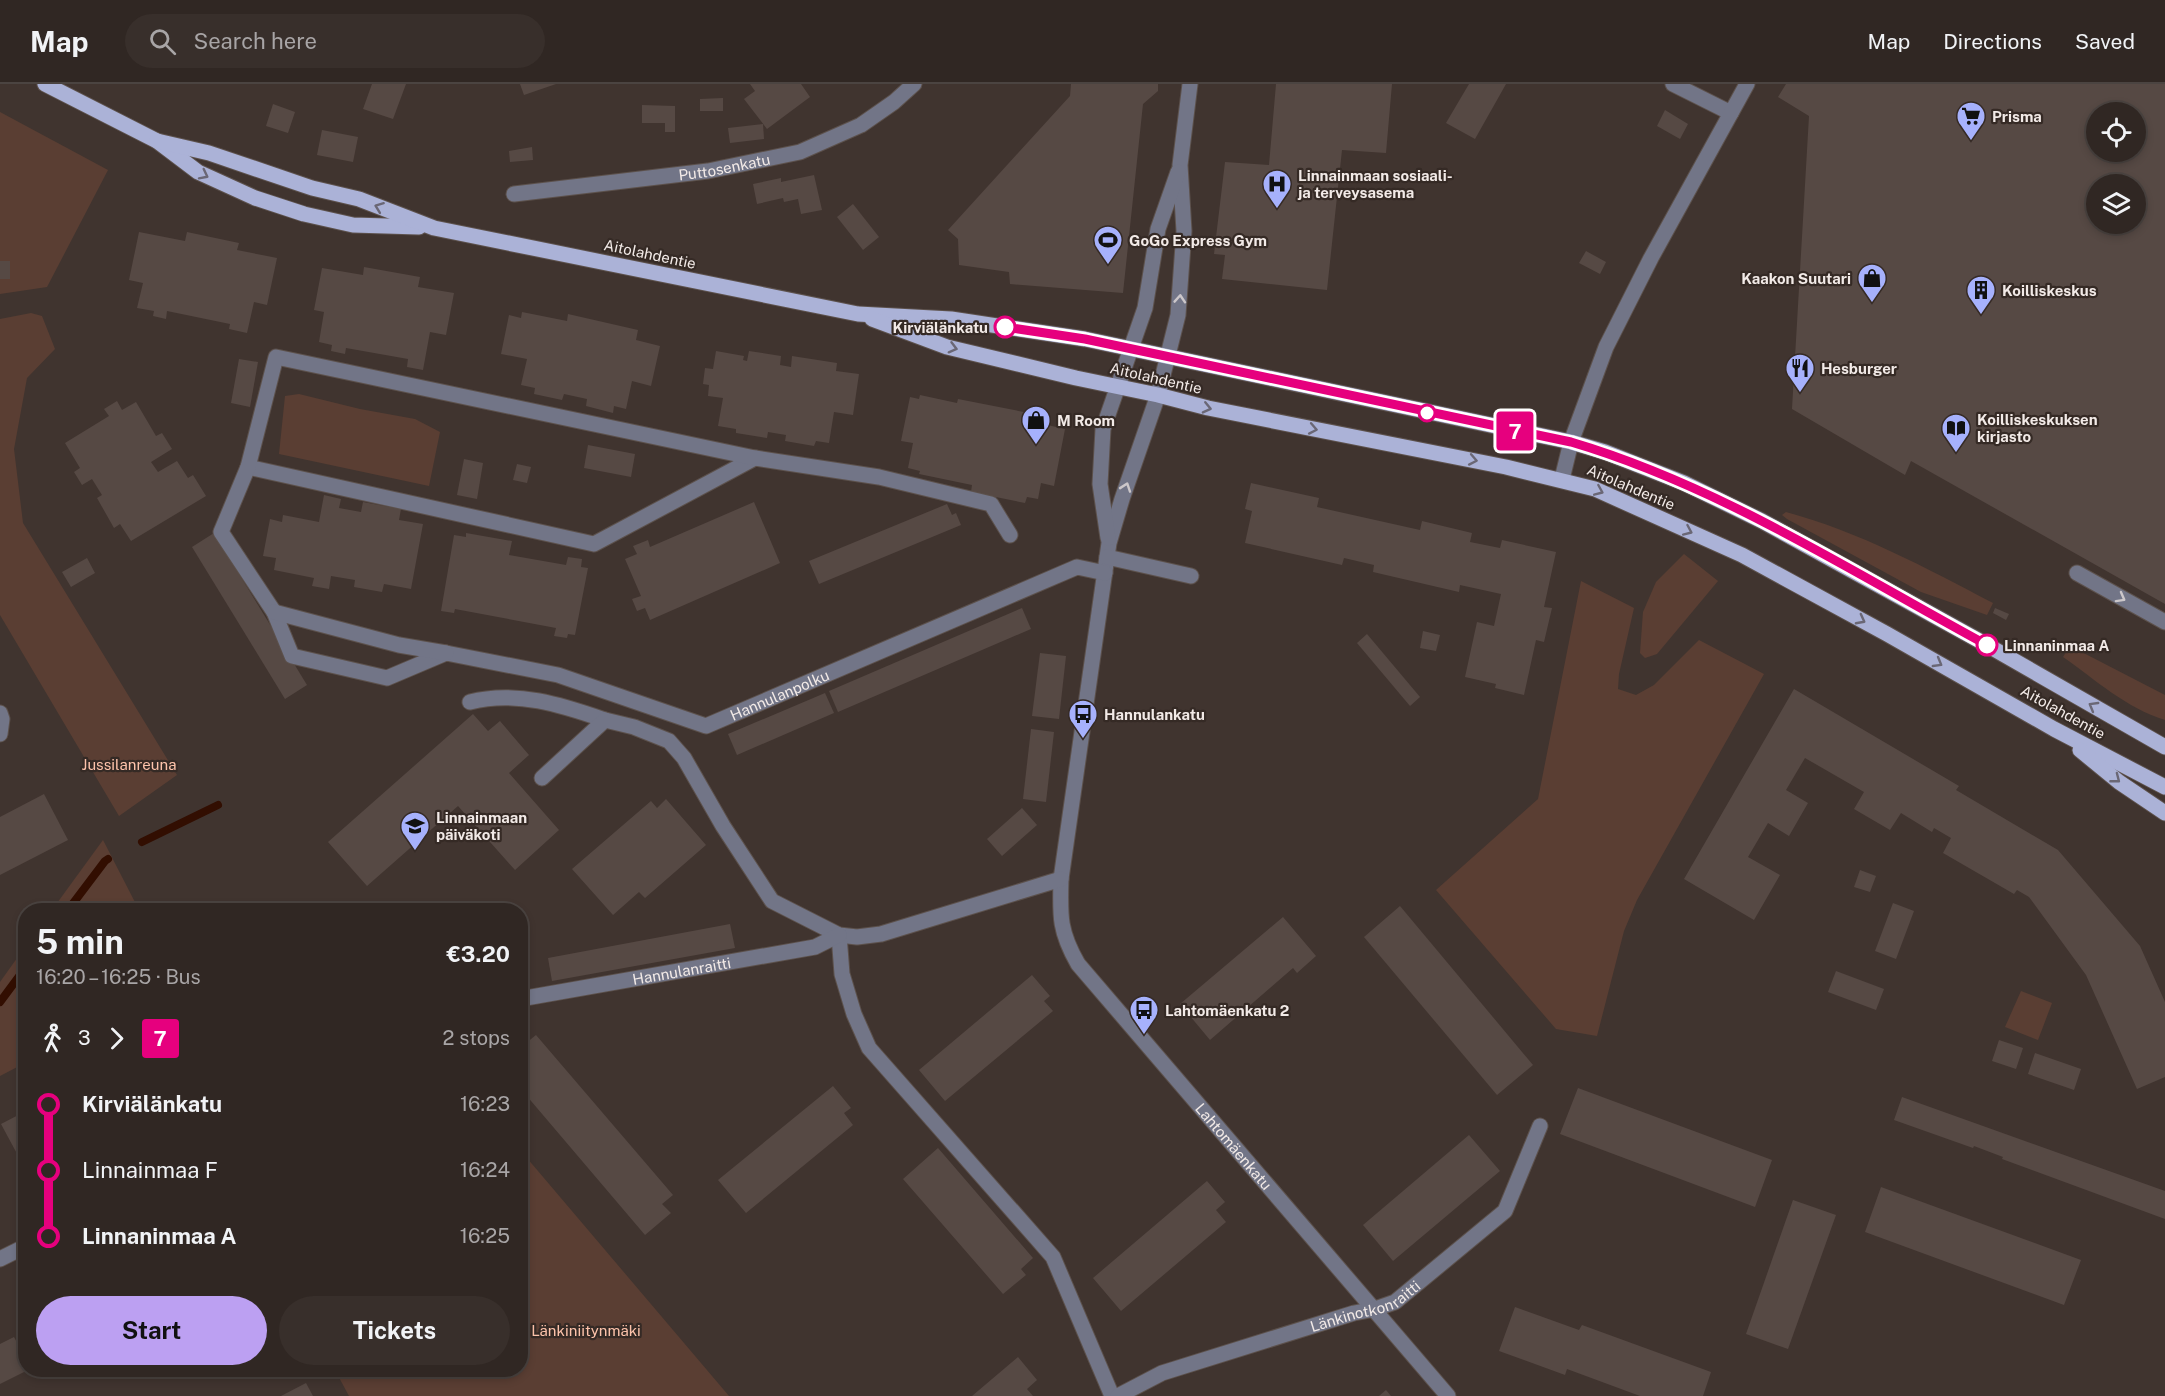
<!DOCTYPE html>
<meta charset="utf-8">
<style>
:root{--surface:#302723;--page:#382f2b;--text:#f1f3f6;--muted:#a8a5a6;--line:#4b4441;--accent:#bca0f2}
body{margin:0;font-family:"Public Sans",sans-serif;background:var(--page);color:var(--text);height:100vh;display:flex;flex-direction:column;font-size:22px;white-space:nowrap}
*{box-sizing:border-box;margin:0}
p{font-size:20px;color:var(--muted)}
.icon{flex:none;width:33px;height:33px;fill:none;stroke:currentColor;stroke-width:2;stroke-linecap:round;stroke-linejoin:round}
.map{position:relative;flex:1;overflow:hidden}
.drawer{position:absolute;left:18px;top:819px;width:510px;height:474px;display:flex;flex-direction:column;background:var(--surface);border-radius:24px;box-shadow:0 3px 9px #0003,0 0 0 2px var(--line)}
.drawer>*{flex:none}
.badge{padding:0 12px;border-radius:4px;font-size:21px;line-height:39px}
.controls{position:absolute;left:2086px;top:18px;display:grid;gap:12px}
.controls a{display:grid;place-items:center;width:60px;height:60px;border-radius:50%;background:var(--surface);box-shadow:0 3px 9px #0003,0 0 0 2px var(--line);font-size:30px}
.map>.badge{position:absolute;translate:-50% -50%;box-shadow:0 0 0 3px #fff}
.legs{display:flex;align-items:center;gap:9px;height:66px;padding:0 18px;font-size:20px}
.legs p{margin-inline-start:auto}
.headline{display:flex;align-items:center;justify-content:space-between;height:102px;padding:0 18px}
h1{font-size:33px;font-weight:700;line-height:45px}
.cta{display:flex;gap:12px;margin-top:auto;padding:12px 18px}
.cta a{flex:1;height:69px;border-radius:36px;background:var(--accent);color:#111;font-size:24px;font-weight:700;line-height:69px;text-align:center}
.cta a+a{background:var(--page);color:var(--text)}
ul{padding:0 18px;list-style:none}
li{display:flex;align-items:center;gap:21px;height:66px;font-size:22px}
li i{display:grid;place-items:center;width:9px;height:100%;margin:0 8px;background:currentColor}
li i::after{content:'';width:15px;height:15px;margin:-8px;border:4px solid;border-radius:50%;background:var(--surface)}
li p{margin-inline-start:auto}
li:first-child i{background:linear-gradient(#0000 50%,currentColor 0)}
li:last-child i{background:linear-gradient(currentColor 50%,#0000 0)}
header{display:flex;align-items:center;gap:36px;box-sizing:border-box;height:84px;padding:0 30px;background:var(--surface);border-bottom:2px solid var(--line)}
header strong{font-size:28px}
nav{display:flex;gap:33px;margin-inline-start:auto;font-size:21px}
.search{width:420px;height:54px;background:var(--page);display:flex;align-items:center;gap:15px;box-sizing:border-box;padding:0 21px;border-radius:33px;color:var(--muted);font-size:22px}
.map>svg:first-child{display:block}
</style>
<header>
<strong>Map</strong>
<div class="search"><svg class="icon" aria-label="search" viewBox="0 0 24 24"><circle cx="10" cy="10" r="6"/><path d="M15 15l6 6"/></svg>Search here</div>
<nav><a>Map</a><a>Directions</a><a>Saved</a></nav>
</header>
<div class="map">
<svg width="2165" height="1312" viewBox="0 0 2165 1312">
<rect width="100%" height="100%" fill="#40342f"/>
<g fill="#5a3e33">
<path d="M0,28L108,86L47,203L0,210Z"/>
<path d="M31,229L42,232L55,265L27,294L14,365L23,439L177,691L119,732L0,531V235Z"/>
<path d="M299,310L360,325L415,335L440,348L429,402L279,370L285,312Z"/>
<path d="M1786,428C1860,448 1926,484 1993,519L1987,531L1921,508L1787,435L1782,431Z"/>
<path d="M1684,470L1718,497L1657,570L1645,574L1640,569L1643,528L1656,498Z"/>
<path d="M1581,497L1634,524L1619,590L1618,605L1636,611L1654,601L1699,556L1764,590L1637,816L1624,847L1597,952L1556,945L1436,806L1538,715Z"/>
<path d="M2070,562L2165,611V636C2126,624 2096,596 2063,573Z"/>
<path d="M103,756L139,826H52Z"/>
<path d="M25,863V979L0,992V898Z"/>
<path d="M2021,907L2052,919L2038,956L2005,943Z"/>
<path d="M521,1067L729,1312H349L335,1286H520Z"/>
</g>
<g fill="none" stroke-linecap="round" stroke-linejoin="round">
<g stroke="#320e01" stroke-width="8">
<path d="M142,758L218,721"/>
<path d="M68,826L105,777L108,775"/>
<path d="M0,918L26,883"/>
</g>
</g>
<g fill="#564944" fill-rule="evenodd">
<path d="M372,0H406L393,35L363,25Z"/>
<path d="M520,0H556L524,11Z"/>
<path d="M750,0H801L810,13L767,45L744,15L755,7Z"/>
<path d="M1071,0H1158V7L1143,20L1123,209L1010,200L1009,188L959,181L958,155L948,146L1070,12Z"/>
<path d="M1276,0H1392L1386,69L1342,66L1327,206L1222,195L1225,171L1214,170L1225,78L1269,81Z"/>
<path d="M1469,0H1506L1475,55L1446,39Z"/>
<path d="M1786,0H2165V520L1911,377L1905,391L1792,325L1809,32L1778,13ZM2097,28H2136V68H2097ZM2097,100H2136V140H2097Z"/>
<path d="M723,14V27H700V15Z"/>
<path d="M273,20L295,28L288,49L266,42Z"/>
<path d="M642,21L675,22V48H665V39H642Z"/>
<path d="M1665,26L1688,40L1680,55L1657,42Z"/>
<path d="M763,40L764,55L730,59L728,44Z"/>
<path d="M322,46L358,53L353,78L317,71Z"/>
<path d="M532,63L533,76L510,78L509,67Z"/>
<path d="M814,91L822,126L801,130L798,115L784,118L783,114L757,120L753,100L781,94V98Z"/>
<path d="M853,120L879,153L863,166L837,133Z"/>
<path d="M139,148L185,157L187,148L239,159L237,166L277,174L267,221L254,218L247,249L229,245L230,240L167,227L166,235L153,232L154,227L137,224L143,199L129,196Z"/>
<path d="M1586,167L1606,178L1600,190L1579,179Z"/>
<rect x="0" y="177" width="10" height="18"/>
<path d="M364,183L420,193L418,203L454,209L446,251L430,248L423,286L407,283L408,275L346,264L345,270L331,267L332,261L319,258L324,228L314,226L322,184L363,191Z"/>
<path d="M522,228L567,237L568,230L638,246L636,256L660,262L651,302L632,297L626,325L614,322L613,329L586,322L587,315L564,310L562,316L534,310L535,304L521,301L527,275L501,270L509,231L521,234Z"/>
<path d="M716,267L744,272L743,276L747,277L749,267L781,272L780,281L791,283L792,272L837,279L836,287L859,290L853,331L834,328L829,359L816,357L814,362L785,357L786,351L768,348L767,354L736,349V345L718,342L723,314L708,312L709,301L703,300L705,284L713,285Z"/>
<path d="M239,275L258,278L250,323L231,319Z"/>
<path d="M920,311L957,319L958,315L1044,332L1043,340L1065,345L1054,402L1041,399L1038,415L1027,413L1025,419L971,408L972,401L919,390L920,387L908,384L913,359L901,357L910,313L919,315Z"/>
<path d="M117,317L122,326L136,318L156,352L162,349L172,365L151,378L158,388L177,377L188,394L193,391L206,412L131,457L120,440L114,444L97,414L102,411L92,395L82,401L74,388L80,384L65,359L109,332L104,325Z"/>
<path d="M588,361L635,370L631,393L584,384Z"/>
<path d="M464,375L483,379L477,415L457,411Z"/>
<path d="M517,380L531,383L527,399L513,396Z"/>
<path d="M1251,399L1319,414L1317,423L1420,446L1422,437L1472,449L1470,458L1500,464L1502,456L1556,468L1544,523L1552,524L1544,558L1536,556L1524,611L1495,604L1496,600L1465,593L1477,538L1494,542L1501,510L1460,501L1459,508L1373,488L1374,481L1344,474L1342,481L1245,459L1252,427L1245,425Z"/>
<path d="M324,411L341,415L339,424L361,428L363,418L401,425L399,436L423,440L411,505L384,500L382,508L354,503L355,496L331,492L329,505L312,502L314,494L274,486L276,474L263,472L270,435L282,438L283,431L319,438Z"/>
<path d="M754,418L780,479L650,536L645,524L637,527L632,515L641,512L625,475L637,470L633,462L648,456L650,463Z"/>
<path d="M947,420L952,431L956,429L961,441L819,500L809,477Z"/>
<path d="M214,449L307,601L285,615L192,463Z"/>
<path d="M466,449L512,457L509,471L566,481L568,473L582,475L581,483L588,484L575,551L568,550L567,554L554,552L556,544L455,525L454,529L441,527L454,451L466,453Z"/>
<path d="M87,474L95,489L71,503L62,488Z"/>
<path d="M1022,524L1031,545L838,628L829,607Z"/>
<path d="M1995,524L2009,530L2006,536L1993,529Z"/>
<path d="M1423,547L1440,551L1436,567L1420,564Z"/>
<path d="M1367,550L1420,613L1410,622L1357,559Z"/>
<path d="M1040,569L1066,572L1059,635L1032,632Z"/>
<path d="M1794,605L1959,702L1956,706L2058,766L2140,862L2165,918V993L2137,1005L2086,891L2029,813L2017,806L2014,810L1943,769L1951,754L1934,744L1932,748L1901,729L1890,746L1854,725L1864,708L1805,674L1786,706L1808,719L1789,752L1768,739L1748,773L1780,791L1754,836L1684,795Z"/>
<path d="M825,609L834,629L737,671L728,650Z"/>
<path d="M473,630L488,647L500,637L529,671L509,689L559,746L515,786L458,722L367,802L328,758Z"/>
<path d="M1031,645L1054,648L1046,718L1023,715Z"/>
<path d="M44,710L68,756L0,791V733Z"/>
<path d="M666,715L706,761L645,814L639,808L613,831L572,785L651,717L657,724Z"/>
<path d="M1022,724L1037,741L1002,772L987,755Z"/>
<path d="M1860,786L1876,792L1870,808L1854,803Z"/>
<path d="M1893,819L1914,827L1896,875L1875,867Z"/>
<path d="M1400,822L1533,981L1497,1011L1364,853Z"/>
<path d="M1283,833L1316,872L1297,889L1293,884L1210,956L1180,920Z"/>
<path d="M730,840L735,864L552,897L548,874Z"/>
<path d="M1836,887L1884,905L1876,926L1828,908Z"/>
<path d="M1032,891L1050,912L1044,917L1053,927L945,1017L919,986Z"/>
<path d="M536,951L673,1111L662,1120L671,1129L645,1151L520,1004V964Z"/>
<path d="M1999,956L2023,964L2016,985L1992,977Z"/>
<path d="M2035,969L2081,985L2074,1006L2028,990Z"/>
<path d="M833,1002L851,1024L844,1029L853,1041L746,1129L718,1096Z"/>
<path d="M1578,1004L1772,1076L1755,1123L1560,1050Z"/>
<path d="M1902,1013L2165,1107V1135L2002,1075L2003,1073L1974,1062L1973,1064L1894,1036Z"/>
<path d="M26,1027V1077L22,1079L1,1040Z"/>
<path d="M1469,1051L1500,1087L1393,1177L1363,1141Z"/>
<path d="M938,1064L1033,1174L1021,1185L1026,1191L1003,1210L903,1095Z"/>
<path d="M1207,1097L1225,1118L1216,1126L1226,1138L1121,1227L1093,1194Z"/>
<path d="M1881,1103L2081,1176L2064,1221L1865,1148Z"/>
<path d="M1793,1116L1836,1131L1788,1265L1746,1250Z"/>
<path d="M1515,1223L1579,1246L1582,1241L1711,1288L1703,1312H1640L1567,1285L1565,1291L1499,1267Z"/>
<path d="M14,1253L26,1275V1287L0,1300V1260Z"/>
<path d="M1018,1273L1037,1296L1027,1305L1033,1312H972Z"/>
<path d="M306,1299L313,1312H281Z"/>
<path d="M1386,1306L1391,1312H1379Z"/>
</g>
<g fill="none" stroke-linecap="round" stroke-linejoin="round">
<g stroke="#5c514c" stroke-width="17">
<g id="minor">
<path id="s1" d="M1190,0L1180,81L1184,147L1178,231L1158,311L1122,415L1109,459L1061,795C1060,832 1059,847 1078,880L1448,1312"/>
<path d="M1673,0L1731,29"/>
<path id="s2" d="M514,110L708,87L800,68L861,41L894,18L914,0"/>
<path d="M248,383L594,460L755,374"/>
<path d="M1562,395L1571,358L1606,263L1651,174L1747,0"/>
<path id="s3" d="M1010,451L991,420L879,393L755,374L276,273L248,383L221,448L274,528L292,572L387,594L446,569L558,591L706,642L1077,483L1105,489"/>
<path d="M1108,454L1100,400L1103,345L1145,224L1158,145L1178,88"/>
<path d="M1107,473L1191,492"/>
<path d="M2077,489L2165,538"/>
<path d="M274,528L399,561L446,569"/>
<path d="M470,618C516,606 562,621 605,636"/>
<path d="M0,629L2,635L0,650"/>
<path d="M542,694L605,636L634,643L669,657L684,674L723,742L772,817L839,851L857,853L881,850L1061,795"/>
<path d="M839,851L842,890L854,930L869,964L1053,1173L1112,1312"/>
<path id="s4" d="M520,915L815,863L839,851"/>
<path d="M0,1175L26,1162"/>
<path id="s5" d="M1118,1312L1162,1289L1354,1229L1375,1225L1395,1218L1505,1127L1540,1042"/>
</g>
</g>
<g stroke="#5c514c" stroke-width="17">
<g id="major">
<path d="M45,0L157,57L198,88L255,114L304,130L353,141L419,143"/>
<path d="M157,57L209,69L312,104L359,115L434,144L858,230L951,235L1085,255L1571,358L1605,368L1684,399L1762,437L1987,561L2165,663"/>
<path d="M872,235L947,263L1076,294L1158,311L1208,324L1506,383L1595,405L1742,471L1887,550L2054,645L2165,703"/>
<path d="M2080,666L2119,698L2165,729"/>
</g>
</g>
<use href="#minor" stroke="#727587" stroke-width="15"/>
<use href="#major" stroke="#abb2d7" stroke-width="15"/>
</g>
<defs><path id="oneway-chevron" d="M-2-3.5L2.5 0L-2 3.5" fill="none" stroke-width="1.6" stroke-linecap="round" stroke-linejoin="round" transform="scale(1.5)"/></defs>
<g stroke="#6a6775">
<use href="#oneway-chevron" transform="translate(204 91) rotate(27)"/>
<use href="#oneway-chevron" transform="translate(379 123) rotate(-159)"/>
<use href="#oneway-chevron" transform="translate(953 264) rotate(15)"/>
<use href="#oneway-chevron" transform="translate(1207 324) rotate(13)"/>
<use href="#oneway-chevron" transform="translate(1313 345) rotate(11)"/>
<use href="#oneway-chevron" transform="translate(1473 376) rotate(11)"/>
<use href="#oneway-chevron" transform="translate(1599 407) rotate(23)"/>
<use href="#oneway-chevron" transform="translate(1688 447) rotate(24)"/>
<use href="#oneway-chevron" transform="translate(1861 536) rotate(28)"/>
<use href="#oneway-chevron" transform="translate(1938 579) rotate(30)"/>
<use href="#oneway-chevron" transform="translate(2093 622) rotate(-150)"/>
<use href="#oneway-chevron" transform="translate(2116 695) rotate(38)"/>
</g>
<g stroke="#ccc7ca">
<use href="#oneway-chevron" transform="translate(1180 215) rotate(-86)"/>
<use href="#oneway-chevron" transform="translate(1126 403) rotate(-71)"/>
<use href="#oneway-chevron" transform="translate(2121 514) rotate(29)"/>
</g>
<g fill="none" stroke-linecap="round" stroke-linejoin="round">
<g stroke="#fff" stroke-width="14">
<path id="line-1" d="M1005,243L1085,255L1571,358C1720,402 1852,488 1987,561"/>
</g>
<use href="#line-1" stroke="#e6007e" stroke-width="9"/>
</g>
<defs>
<g id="supermarket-pin" transform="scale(1.5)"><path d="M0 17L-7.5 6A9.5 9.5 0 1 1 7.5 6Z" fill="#a6b1fc" stroke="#352a25"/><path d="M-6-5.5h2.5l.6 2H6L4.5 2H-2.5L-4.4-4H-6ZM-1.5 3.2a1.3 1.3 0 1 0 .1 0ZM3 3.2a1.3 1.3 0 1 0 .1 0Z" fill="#111"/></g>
<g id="hospital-pin" transform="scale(1.5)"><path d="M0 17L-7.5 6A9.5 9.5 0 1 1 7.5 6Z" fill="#a6b1fc" stroke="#352a25"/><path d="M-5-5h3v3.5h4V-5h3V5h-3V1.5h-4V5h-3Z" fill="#111"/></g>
<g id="stadium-pin" transform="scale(1.5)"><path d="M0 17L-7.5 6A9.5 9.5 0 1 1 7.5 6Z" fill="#a6b1fc" stroke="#352a25"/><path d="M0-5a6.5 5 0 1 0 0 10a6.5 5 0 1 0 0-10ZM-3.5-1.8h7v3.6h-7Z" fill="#111"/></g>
<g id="shop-pin" transform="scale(1.5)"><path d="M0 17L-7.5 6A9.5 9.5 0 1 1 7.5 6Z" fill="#a6b1fc" stroke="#352a25"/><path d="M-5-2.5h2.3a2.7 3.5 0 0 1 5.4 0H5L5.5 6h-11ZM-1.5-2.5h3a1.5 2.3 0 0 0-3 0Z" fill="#111"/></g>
<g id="building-pin" transform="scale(1.5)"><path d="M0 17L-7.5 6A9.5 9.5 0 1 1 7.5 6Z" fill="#a6b1fc" stroke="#352a25"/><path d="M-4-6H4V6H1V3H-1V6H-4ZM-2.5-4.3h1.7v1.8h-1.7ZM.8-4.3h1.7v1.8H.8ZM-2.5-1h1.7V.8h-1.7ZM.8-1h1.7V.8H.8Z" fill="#111"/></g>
<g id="restaurant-pin" transform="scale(1.5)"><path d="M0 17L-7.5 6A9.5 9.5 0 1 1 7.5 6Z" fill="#a6b1fc" stroke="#352a25"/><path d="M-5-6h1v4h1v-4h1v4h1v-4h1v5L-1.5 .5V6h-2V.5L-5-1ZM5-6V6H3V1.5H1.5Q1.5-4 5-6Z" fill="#111"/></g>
<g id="library-pin" transform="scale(1.5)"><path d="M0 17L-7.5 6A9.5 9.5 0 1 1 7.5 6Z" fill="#a6b1fc" stroke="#352a25"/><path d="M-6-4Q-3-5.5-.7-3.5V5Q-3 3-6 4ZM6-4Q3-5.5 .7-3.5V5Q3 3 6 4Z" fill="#111"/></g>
<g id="bus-pin" transform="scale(1.5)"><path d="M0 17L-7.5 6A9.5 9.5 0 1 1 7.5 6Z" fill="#a6b1fc" stroke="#352a25"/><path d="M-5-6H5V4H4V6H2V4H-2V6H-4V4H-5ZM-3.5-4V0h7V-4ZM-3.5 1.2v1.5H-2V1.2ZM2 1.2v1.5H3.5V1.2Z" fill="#111"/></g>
<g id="school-pin" transform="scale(1.5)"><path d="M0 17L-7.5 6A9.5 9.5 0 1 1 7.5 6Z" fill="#a6b1fc" stroke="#352a25"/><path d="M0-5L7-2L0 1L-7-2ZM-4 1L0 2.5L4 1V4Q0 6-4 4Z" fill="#111"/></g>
</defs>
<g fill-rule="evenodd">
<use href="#supermarket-pin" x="1971" y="32"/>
<use href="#hospital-pin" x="1277" y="100"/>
<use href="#stadium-pin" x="1108" y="156"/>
<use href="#shop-pin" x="1872" y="194"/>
<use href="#building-pin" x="1981" y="206"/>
<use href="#restaurant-pin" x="1800" y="284"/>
<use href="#shop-pin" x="1036" y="336"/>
<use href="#library-pin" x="1956" y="344"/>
<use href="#bus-pin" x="1083" y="630"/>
<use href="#school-pin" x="415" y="742"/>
<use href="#bus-pin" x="1144" y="926"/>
</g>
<g fill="#fff" stroke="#e6007e" stroke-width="3">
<circle cx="1005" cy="243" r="10"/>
<circle cx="1427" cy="329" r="8"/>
<circle cx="1987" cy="561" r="10"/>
</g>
<g text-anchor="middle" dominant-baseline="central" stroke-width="4.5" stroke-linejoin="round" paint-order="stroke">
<g font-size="15" font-weight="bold" fill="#f2eae7" stroke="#352a25" text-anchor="start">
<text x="1992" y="32">Prisma</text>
<text x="1298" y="91">Linnainmaan sosiaali-<tspan x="1298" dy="17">ja terveysasema</tspan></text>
<text x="1129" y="156">GoGo Express Gym</text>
<text x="1851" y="194" text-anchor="end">Kaakon Suutari</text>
<text x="2002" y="206">Koilliskeskus</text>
<text x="1821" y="284">Hesburger</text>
<text x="1977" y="335">Koilliskeskuksen<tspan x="1977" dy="17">kirjasto</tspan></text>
<text x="1057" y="336">M Room</text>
<text x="1104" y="630">Hannulankatu</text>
<text x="436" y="733">Linnainmaan<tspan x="436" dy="17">päiväkoti</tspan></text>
<text x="1165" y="926">Lahtomäenkatu 2</text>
</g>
<g font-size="15" fill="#f2eae7" stroke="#352a25">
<text stroke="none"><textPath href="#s2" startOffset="212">Puttosenkatu</textPath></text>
<text transform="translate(650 170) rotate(12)">Aitolahdentie</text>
<text transform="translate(1156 294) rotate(13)">Aitolahdentie</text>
<text transform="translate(1631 403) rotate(23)">Aitolahdentie</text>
<text stroke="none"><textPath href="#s3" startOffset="1606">Hannulanpolku</textPath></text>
<text transform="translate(2063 628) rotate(29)">Aitolahdentie</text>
<text stroke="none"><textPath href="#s4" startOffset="164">Hannulanraitti</textPath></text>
<text stroke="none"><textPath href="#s1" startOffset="1138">Lahtomäenkatu</textPath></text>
<text stroke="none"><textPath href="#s5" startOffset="264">Länkinotkonraitti</textPath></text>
</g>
<g font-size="15" font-weight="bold" fill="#f2eae7" stroke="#352a25" text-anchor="end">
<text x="988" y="243">Kirviälänkatu</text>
<text x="2004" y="561" text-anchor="start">Linnaninmaa A</text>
</g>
<g font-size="15" fill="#fdc3ab" stroke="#352a25">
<text x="129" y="680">Jussilanreuna</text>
<text x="586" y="1246">Länkiniitynmäki</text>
</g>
</g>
</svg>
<div class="controls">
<a><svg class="icon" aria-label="locate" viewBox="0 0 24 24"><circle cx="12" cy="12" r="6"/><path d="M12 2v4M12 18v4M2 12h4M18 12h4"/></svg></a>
<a><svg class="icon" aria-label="layers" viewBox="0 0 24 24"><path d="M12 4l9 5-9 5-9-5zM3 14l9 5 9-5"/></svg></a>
</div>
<b class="badge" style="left:1515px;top:347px;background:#e6007e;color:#fff">7</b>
<section class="drawer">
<div class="headline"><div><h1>5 min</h1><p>16:20 – 16:25 · Bus</p></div><b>€3.20</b></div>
<div class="legs"><svg class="icon" aria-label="walk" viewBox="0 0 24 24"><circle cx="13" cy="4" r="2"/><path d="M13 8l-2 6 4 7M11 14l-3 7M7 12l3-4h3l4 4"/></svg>3<svg class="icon" aria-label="forward" viewBox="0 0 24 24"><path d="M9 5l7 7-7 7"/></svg><b class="badge" style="background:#e6007e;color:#fff">7</b><p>2 stops</p></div>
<ul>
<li><i style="color:#e6007e"></i><b>Kirviälänkatu</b><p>16:23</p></li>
<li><i style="color:#e6007e"></i><span>Linnainmaa F</span><p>16:24</p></li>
<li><i style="color:#e6007e"></i><b>Linnaninmaa A</b><p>16:25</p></li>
</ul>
<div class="cta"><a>Start</a><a>Tickets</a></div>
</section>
</div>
